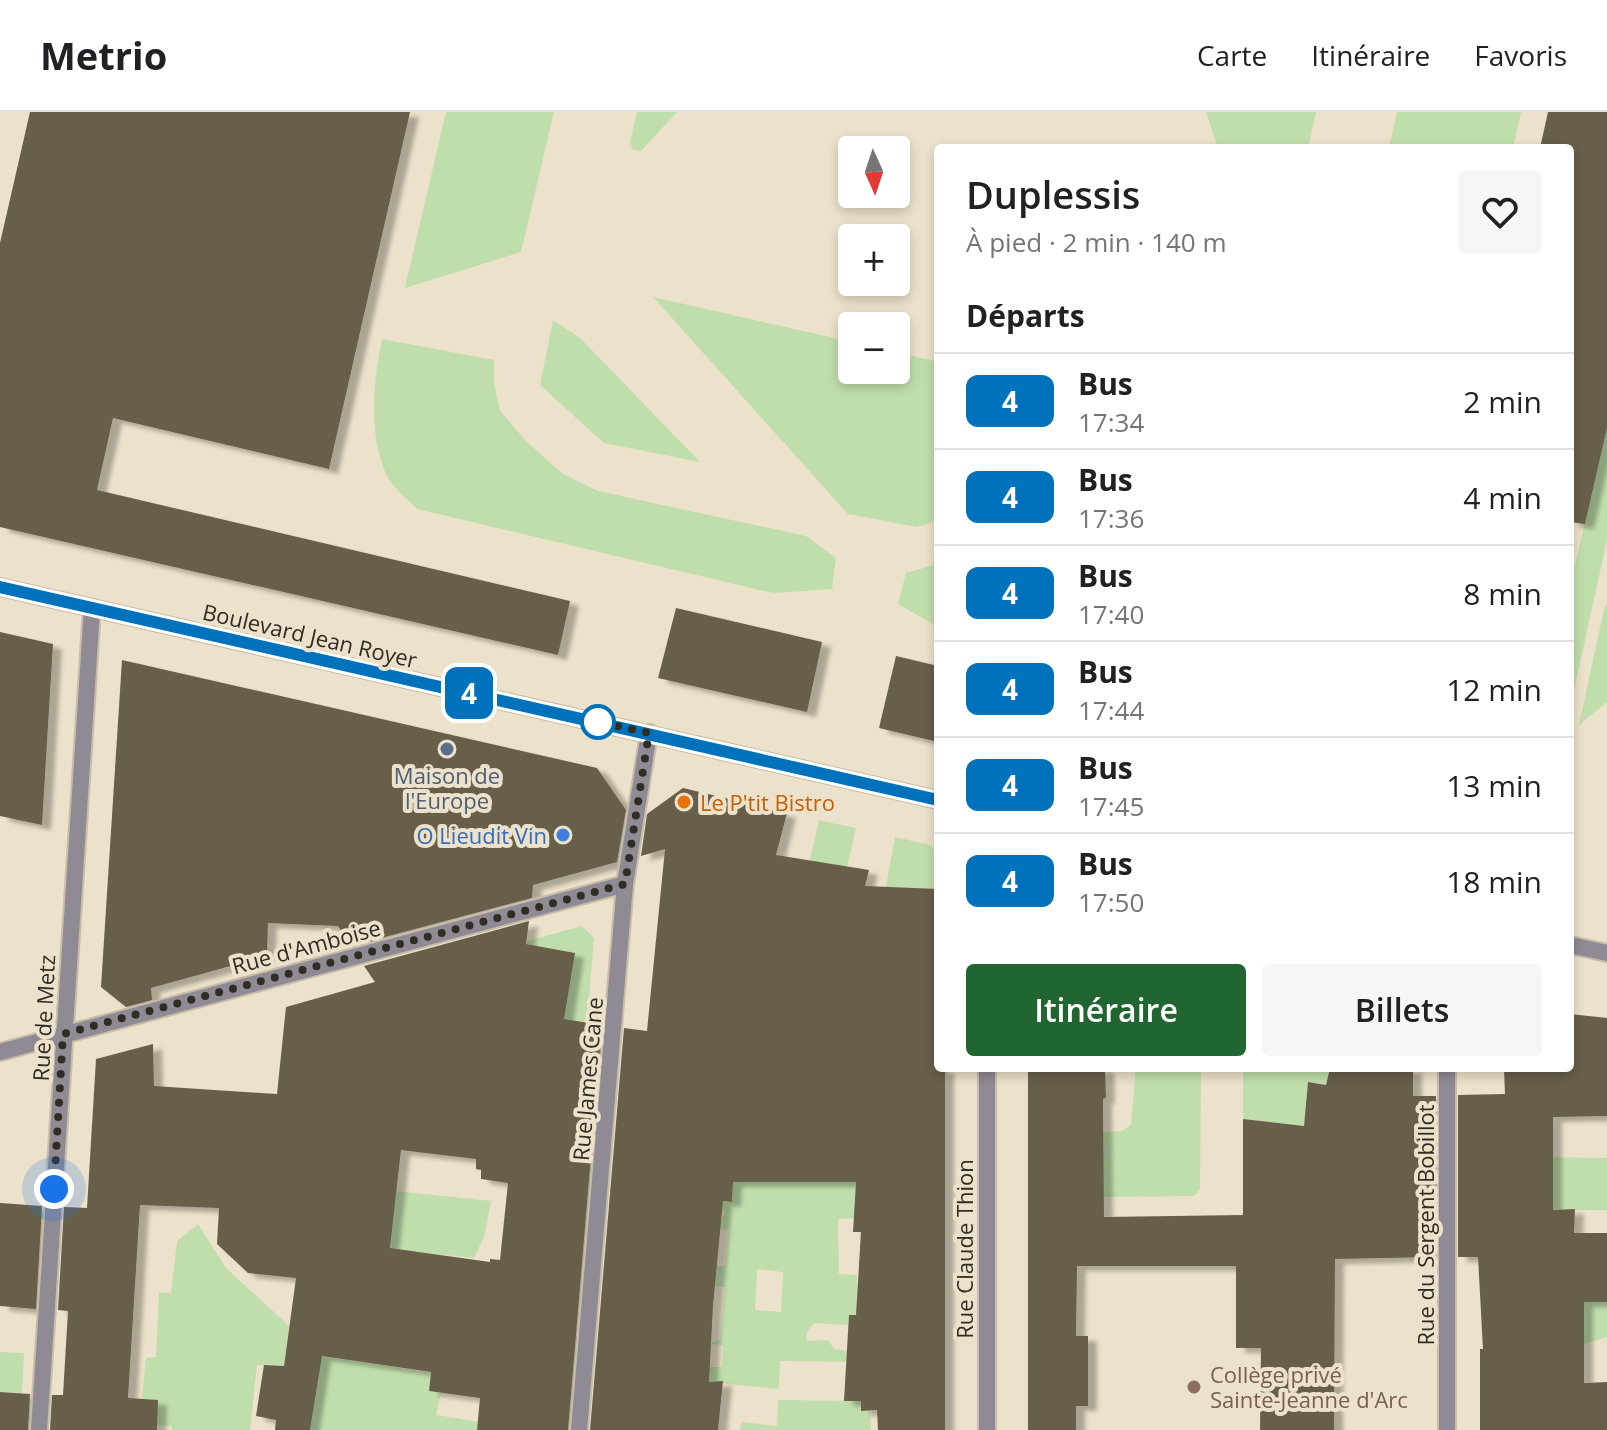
<!DOCTYPE html>
<html lang="fr">
<meta charset="utf-8">
<style>
:root{--surface:#fff;--page:#f6f6f6;--text:#202124;--muted:#757577;--line:#e0e0e0;--accent:#216631}
body{margin:0;font-family:"Open Sans",sans-serif;background:var(--page);color:var(--text);height:100vh;display:flex;flex-direction:column;font-size:30px;white-space:nowrap}
*{box-sizing:border-box;margin:0}
p{font-size:26px;color:var(--muted)}
.icon{flex:none;width:44px;height:44px;fill:none;stroke:currentColor;stroke-width:2;stroke-linecap:round;stroke-linejoin:round}
.map{position:relative;flex:1;overflow:hidden}
.drawer{position:absolute;left:934px;top:32px;width:640px;height:928px;display:flex;flex-direction:column;background:var(--surface);border-radius:8px;box-shadow:0 4px 12px #0003}
.drawer>*{flex:none}
.badge{padding:0 16px;border-radius:12px;font-size:28px;line-height:52px}
.needle{width:52px;rotate:177deg}
.fabs{position:absolute;left:838px;top:24px;display:grid;gap:16px}
.fabs a{display:grid;place-items:center;width:72px;height:72px;border-radius:8px;background:var(--surface);box-shadow:0 4px 12px #0003;font-size:40px}
.you{position:absolute;width:40px;height:40px;margin:-20px;border:6px solid #fff;border-radius:50%;background:#1a73e8;box-shadow:0 0 0 12px #1a73e833}
.map>.badge{position:absolute;translate:-50% -50%;box-shadow:0 0 0 4px #fff}
h2{padding:0 32px;font-size:30px;line-height:72px}
.round{display:grid;place-items:center;flex:none;width:84px;height:84px;border-radius:8px;background:var(--page)}
.head{display:flex;align-items:center;justify-content:space-between;height:136px;padding:0 32px}
h1{font-size:38px;font-weight:600;line-height:60px}
.cta{display:flex;gap:16px;margin-top:auto;padding:16px 32px}
.cta a{flex:1;height:92px;border-radius:8px;background:var(--accent);color:#fff;font-size:32px;font-weight:600;line-height:92px;text-align:center}
.cta a+a{background:var(--page);color:var(--text)}
ul{padding:0;list-style:none}
li{display:flex;align-items:center;gap:24px;height:96px;padding:0 32px;border-top:2px solid var(--line)}
li div{flex:1}
li b{display:block;font-size:30px}
li em{font-style:normal}
li .badge{min-width:88px;font-weight:700;text-align:center}
header{display:flex;align-items:center;gap:48px;box-sizing:border-box;height:112px;padding:0 40px;background:var(--surface);border-bottom:2px solid var(--line)}
header strong{font-size:38px}
nav{display:flex;gap:44px;margin-inline-start:auto;font-size:28px}
.map>svg:first-child{display:block}
</style>
<header>
<strong>Metrio</strong>
<nav><a>Carte</a><a>Itinéraire</a><a>Favoris</a></nav>
</header>
<div class="map">
<svg width="1607" height="1318" viewBox="0 0 1607 1318">
<defs>
<filter id="shadow"><feDropShadow dx="9" dy="5" stdDeviation="2" flood-color="#0004"/></filter>
</defs>
<rect width="100%" height="100%" fill="#ece1ca"/>
<g fill="#c0deab" fill-rule="evenodd">
<path d="M446,0H554L521,140L405,176Z"/>
<path d="M637,0H677L641,39L633,38L630,30Z"/>
<path d="M1206,0H1316L1308,36H1218Z"/>
<path d="M1397,0H1521L1513,36H1389Z"/>
<path d="M653,185L852,230V258H896V240L938,250V408L917,415L848,402Z"/>
<path d="M553,208L580,226L700,350L604,331L540,273Z"/>
<path d="M382,227L494,248V272L500,299L527,330L563,362L598,379L806,424L836,446L832,477L773,481L417,397C408,388 393,376 387,364C368,323 373,270 382,227Z"/>
<path d="M1607,316V428L1570,596V475Z"/>
<path d="M934,453L938,454V515L898,492L906,461Z"/>
<path d="M1605,493H1607V590L1579,613Z"/>
<path d="M819,708L856,716L845,764L808,757Z"/>
<path d="M895,725L930,733L938,743V777L885,780Z"/>
<path d="M582,814L594,826L587,910L563,907L574,841L526,832L527,829Z"/>
<path d="M1136,956H1201L1200,1077L1194,1084L1103,1085L1102,1020L1122,1019L1131,1013Z"/>
<path d="M1243,956H1330L1326,973L1308,970L1304,1014L1243,1007Z"/>
<path d="M802,1028L856,1070L855,1106L838,1107L839,1162L857,1163V1203H849L848,1213L815,1211C809,1216 805,1221 807,1229L828,1228L834,1237L862,1241V1250L780,1249L779,1277L706,1270L708,1255H722L723,1233L709,1232L720,1227L725,1175L700,1173L679,1150L725,1154L728,1118L697,1115L719,1110L725,1102L719,1089L732,1090L717,1072ZM757,1157L783,1160L781,1200L755,1198Z"/>
<path d="M1536,1045L1607,1046V1098H1536Z"/>
<path d="M396,1079L491,1089L484,1125L474,1146L390,1137Z"/>
<path d="M198,1112L226,1156L289,1214L284,1254L257,1253L250,1318H172V1314L139,1312L146,1246L156,1245L159,1180L171,1181L177,1129Z"/>
<path d="M1584,1190H1607V1225L1584,1232Z"/>
<path d="M0,1240L24,1241L22,1281L0,1280Z"/>
<path d="M301,1241L431,1261L429,1279L441,1281L436,1303L478,1310L477,1318H310Z"/>
<path d="M778,1288L861,1289L870,1298L871,1318H740L742,1310L777,1314Z"/>
</g>
<g fill="#685f4b" fill-rule="evenodd" filter="url(#shadow)">
<path d="M30,0H410L329,357L113,306L97,378L570,489L558,543L0,415V131Z"/>
<path d="M1548,0H1607V316L1585,412L1570,410V36H1540Z"/>
<path d="M676,496L822,530L807,600L658,566Z"/>
<path d="M0,520L53,532L42,713L0,704Z"/>
<path d="M896,544L938,554V630L879,616Z"/>
<path d="M122,548L597,656L626,698L617,750L533,773L532,786L351,834L338,814L268,811L267,844L151,876L152,888L126,895L101,875Z"/>
<path d="M683,676L787,701L776,743L869,758L865,774L938,777V956H945V1318H878L877,1298L861,1299V1289H844L849,1203H856L861,1120H853L856,1070H733L732,1090L723,1089L713,1194L709,1270L723,1269L718,1318H590L624,916L647,919L665,737L641,744L647,702Z"/>
<path d="M529,809L526,832L575,841L564,907L602,913L568,1318H477L480,1286L429,1279L431,1260L322,1244L310,1318H275L276,1308L256,1304L264,1253L284,1254L296,1166L248,1161L217,1132L219,1096L140,1093L128,1286L158,1288L157,1318H50L52,1283H63L68,1199L58,1198L64,1095L87,1096L96,947L153,932L154,974L277,982L286,895L375,870L364,854ZM401,1038L476,1047V1057L481,1058V1067L508,1071L500,1148L490,1147V1150L390,1136Z"/>
<path d="M1570,902L1607,906V1004L1553,1005V1098L1575,1097L1574,1121H1607V1190H1584V1271L1607,1270V1318H1480V1237H1483L1478,1145H1458V983L1505,982L1504,956H1570Z"/>
<path d="M1028,956H1105L1106,986L1103,987L1104,1105L1243,1103V1007L1304,1014L1308,970L1326,973L1330,956H1413V984H1436V1145L1335,1147L1334,1318H1260L1261,1236H1236V1154H1077L1076,1224H1088V1294H1076V1318H1028Z"/>
<path d="M0,1091L42,1094L36,1197L0,1194Z"/>
<path d="M0,1280L30,1282L28,1318H0Z"/>
</g>
<g fill="none" stroke-linecap="round" stroke-linejoin="round">
<g stroke="#c7bda9" stroke-width="20">
<g id="minor">
<path d="M0,940L625,772"/>
<path d="M987,956V1318"/>
<path d="M1447,956V1318"/>
<path d="M39,1318L92,496"/>
<path d="M579,1318L625,772L649,621"/>
</g>
</g>
<g stroke="#c7bda9" stroke-width="20">
<g id="tertiary">
<path d="M0,475L938,688"/>
<path d="M1570,833L1607,841"/>
</g>
</g>
<use href="#minor" stroke="#8f8a93" stroke-width="16"/>
<use href="#tertiary" stroke="#8f8a93" stroke-width="16"/>
</g>
<g fill="none" stroke-linecap="round" stroke-linejoin="round">
<g stroke="#fff" stroke-width="18">
<path id="line" d="M0,475L938,688"/>
</g>
<use href="#line" stroke="#0072bc" stroke-width="12"/>
<path stroke="#312d24" stroke-width="8" stroke-dasharray="0 14.4" d="M54,1077L63,922L625,772L649,621L598,610"/>
</g>
<circle fill="#fff" stroke="#0072bc" stroke-width="4" cx="598" cy="610" r="16"/>
<circle fill="#5c6f8a" stroke="#ece1ca" stroke-width="3" cx="447" cy="637" r="8"/>
<circle fill="#e8710a" stroke="#ece1ca" stroke-width="3" cx="684" cy="690" r="8"/>
<circle fill="#3f7fe0" stroke="#ece1ca" stroke-width="3" cx="563" cy="723" r="8"/>
<circle fill="#8d6e63" stroke="#ece1ca" stroke-width="3" cx="1194" cy="1275" r="8"/>
<g text-anchor="middle" dominant-baseline="central" stroke-width="8" stroke-linejoin="round" paint-order="stroke">
<g font-size="22" fill="#312d24" stroke="#ece1ca">
<text transform="translate(310 523) rotate(13)">Boulevard Jean Royer</text>
<text transform="translate(306 834) rotate(-15)">Rue d'Amboise</text>
<text transform="translate(43 906) rotate(-87)">Rue de Metz</text>
<text transform="translate(587 967) rotate(-85)">Rue James Cane</text>
<text transform="translate(1425 1113) rotate(-90)">Rue du Sergent Bobillot</text>
<text transform="translate(964 1137) rotate(-90)">Rue Claude Thion</text>
</g>
<g font-size="22" fill="#4e5e75" stroke="#ece1ca">
<text x="447" y="663">Maison de<tspan x="447" dy="25">l'Europe</tspan></text>
</g>
<g font-size="22" fill="#c56008" stroke="#ece1ca" text-anchor="start">
<text x="700" y="690">Le P'tit Bistro</text>
</g>
<g font-size="22" fill="#366cbe" stroke="#ece1ca" text-anchor="end">
<text x="547" y="723">O Lieudit Vin</text>
</g>
<g font-size="22" fill="#785e54" stroke="#ece1ca" text-anchor="start">
<text x="1210" y="1262">Collège privé<tspan x="1210" dy="25">Sainte-Jeanne d'Arc</tspan></text>
</g>
</g>
</svg>
<div class="fabs">
<a><svg class="needle" viewBox="-14 -14 28 28"><path d="M0-13l5 13h-10z" fill="#e53935"/><path d="M0 13l5-13h-10z" fill="#757577"/></svg></a>
<a>+</a>
<a>−</a>
</div>
<div class="you" style="left:54px;top:1077px"></div>
<b class="badge" style="left:469px;top:581px;background:#0072bc;color:#fff">4</b>
<section class="drawer">
<div class="head"><div><h1>Duplessis</h1><p>À pied · 2 min · 140 m</p></div><a class="round"><svg class="icon" aria-label="heart" viewBox="0 0 24 24"><path d="M12 20l-8-8c-3-5 5-10 8-4 3-6 11-1 8 4z"/></svg></a></div>
<h2>Départs</h2>
<ul>
<li><span class="badge" style="background:#0072bc;color:#fff">4</span><div><b>Bus</b><p>17:34</p></div><em>2 min</em></li>
<li><span class="badge" style="background:#0072bc;color:#fff">4</span><div><b>Bus</b><p>17:36</p></div><em>4 min</em></li>
<li><span class="badge" style="background:#0072bc;color:#fff">4</span><div><b>Bus</b><p>17:40</p></div><em>8 min</em></li>
<li><span class="badge" style="background:#0072bc;color:#fff">4</span><div><b>Bus</b><p>17:44</p></div><em>12 min</em></li>
<li><span class="badge" style="background:#0072bc;color:#fff">4</span><div><b>Bus</b><p>17:45</p></div><em>13 min</em></li>
<li><span class="badge" style="background:#0072bc;color:#fff">4</span><div><b>Bus</b><p>17:50</p></div><em>18 min</em></li>
</ul>
<div class="cta"><a>Itinéraire</a><a>Billets</a></div>
</section>
</div>
